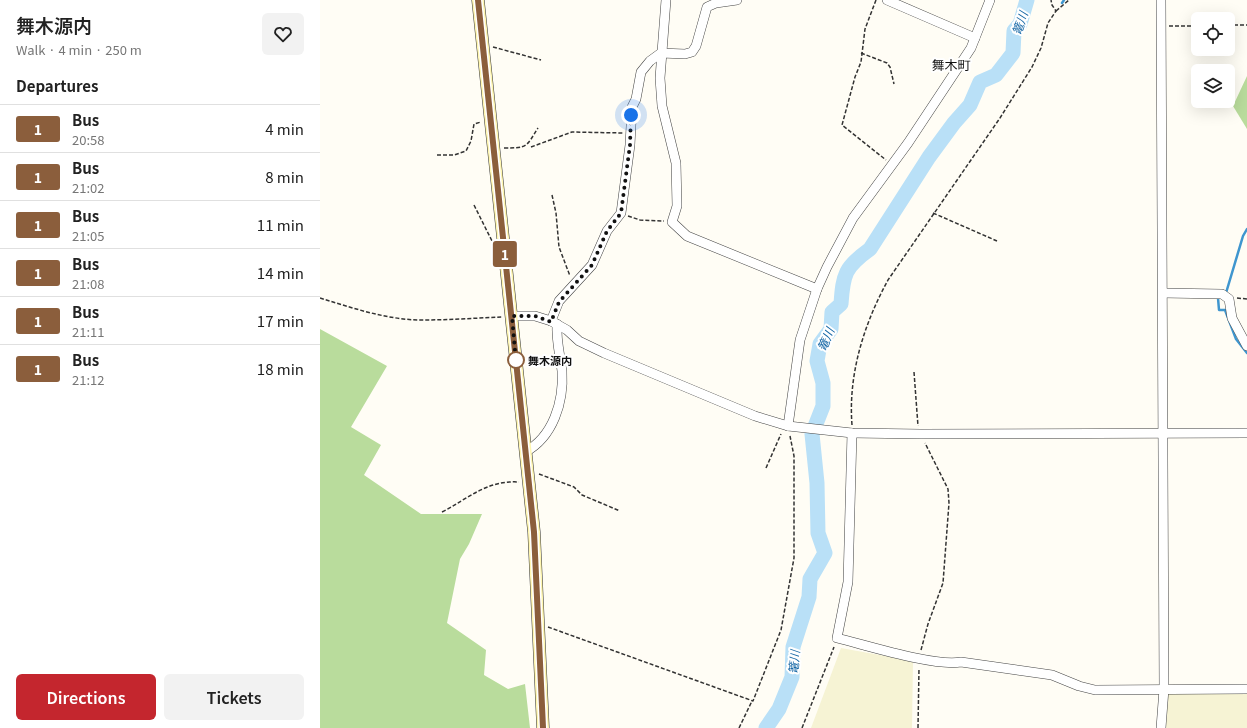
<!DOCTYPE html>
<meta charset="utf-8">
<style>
:root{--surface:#fff;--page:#f2f2f2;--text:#222;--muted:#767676;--line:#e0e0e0;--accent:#c4262e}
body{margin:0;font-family:Georgia,"Noto Sans JP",serif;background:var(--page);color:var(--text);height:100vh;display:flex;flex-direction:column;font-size:15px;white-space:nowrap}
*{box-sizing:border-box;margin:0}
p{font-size:13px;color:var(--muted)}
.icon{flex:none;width:22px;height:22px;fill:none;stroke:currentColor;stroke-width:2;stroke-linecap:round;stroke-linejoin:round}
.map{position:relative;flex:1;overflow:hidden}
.details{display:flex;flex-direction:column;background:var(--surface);width:320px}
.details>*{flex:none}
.badge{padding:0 8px;border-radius:3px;font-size:14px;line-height:26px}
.tools{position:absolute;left:871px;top:12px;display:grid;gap:8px}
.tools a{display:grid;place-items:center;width:44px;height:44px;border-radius:6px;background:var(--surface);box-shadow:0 4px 16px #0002;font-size:20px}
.you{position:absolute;width:20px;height:20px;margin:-10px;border:3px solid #fff;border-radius:50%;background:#1a73e8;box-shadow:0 0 0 6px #1a73e833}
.map>.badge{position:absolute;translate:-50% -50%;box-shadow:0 0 0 2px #fff}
h2{padding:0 16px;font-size:15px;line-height:36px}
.round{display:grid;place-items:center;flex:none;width:42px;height:42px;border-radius:6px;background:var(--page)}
.summary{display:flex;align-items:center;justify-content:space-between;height:68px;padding:0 16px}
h1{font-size:19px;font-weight:600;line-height:30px}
.action{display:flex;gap:8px;margin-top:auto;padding:8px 16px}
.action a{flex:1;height:46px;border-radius:6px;background:var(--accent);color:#fff;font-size:16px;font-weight:600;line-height:46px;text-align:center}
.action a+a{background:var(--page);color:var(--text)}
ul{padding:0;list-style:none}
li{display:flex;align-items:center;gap:12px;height:48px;padding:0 16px;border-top:1px solid var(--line)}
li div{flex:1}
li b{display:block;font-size:15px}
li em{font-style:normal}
li .badge{min-width:44px;font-weight:700;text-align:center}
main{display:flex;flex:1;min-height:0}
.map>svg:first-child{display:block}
</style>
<main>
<section class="details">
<div class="summary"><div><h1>舞木源内</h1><p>Walk · 4 min · 250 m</p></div><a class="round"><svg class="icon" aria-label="heart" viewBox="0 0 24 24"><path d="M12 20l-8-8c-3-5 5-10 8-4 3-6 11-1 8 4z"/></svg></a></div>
<h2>Departures</h2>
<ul>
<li><span class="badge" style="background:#8b5e3c;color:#fff">1</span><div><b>Bus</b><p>20:58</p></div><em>4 min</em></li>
<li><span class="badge" style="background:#8b5e3c;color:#fff">1</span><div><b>Bus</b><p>21:02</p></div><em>8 min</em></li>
<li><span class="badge" style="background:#8b5e3c;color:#fff">1</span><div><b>Bus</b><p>21:05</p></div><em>11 min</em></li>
<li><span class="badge" style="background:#8b5e3c;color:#fff">1</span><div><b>Bus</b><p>21:08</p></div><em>14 min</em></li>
<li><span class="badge" style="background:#8b5e3c;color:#fff">1</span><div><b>Bus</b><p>21:11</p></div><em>17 min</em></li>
<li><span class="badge" style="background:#8b5e3c;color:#fff">1</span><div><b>Bus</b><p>21:12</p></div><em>18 min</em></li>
</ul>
<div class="action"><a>Directions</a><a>Tickets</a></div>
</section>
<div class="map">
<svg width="927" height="728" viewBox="0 0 927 728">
<rect width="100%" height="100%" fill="#fffdf5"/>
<g fill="#f6f3d4">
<path d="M521,648L593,661L592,728H491Z"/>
<path d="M848,694H927V728H846Z"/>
</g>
<g fill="#b9dc9c">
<path d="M927,76V129L913,106Z"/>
<path d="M0,329L67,366L31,427L61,445L44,475L101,514H162L149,544L140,559L127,623L166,650L164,675L188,689L205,684L210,728H0Z"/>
</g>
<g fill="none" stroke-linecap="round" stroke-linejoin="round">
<g stroke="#3f96cf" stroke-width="2.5">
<path d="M707,1L711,0"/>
<path d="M742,3L744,0"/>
<path d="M906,293L923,236L927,229"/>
<path d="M900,297L898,298L899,310H905L916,339L927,353"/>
</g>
<path stroke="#b9e0f7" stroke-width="15" d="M446,728L459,709L472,677L473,647L489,597L490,579L505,553L498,533L497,483L492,434L503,406V383L497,361L500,344L511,329L512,312L521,304C523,274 525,267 550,249L609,157L634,123L650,105L660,82L676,75L693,53L694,31L700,24L707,0"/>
<g stroke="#444" stroke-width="10">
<g id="street">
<path d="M346,0L340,78L342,106L356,163L357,206L352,222L367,236L497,289"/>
<path d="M567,0L655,38"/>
<path d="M843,293L902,294L909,299L912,318L927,346"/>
<path d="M192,316H215L231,321L247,330L259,341L284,353L435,416L468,426L532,433L601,434L927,433"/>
<path d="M231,321L239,301L272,265L287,231L301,213L310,145L312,107L316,99L321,72L330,61L341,53L365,54L372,52L376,46L387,7L396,3L417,0"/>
<path d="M468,426L480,340L497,289L507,267L533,218L588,143L651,48L670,0"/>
<path d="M532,433L528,582L517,638C546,645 615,667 641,662L732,675L759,686L775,690L927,689"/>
<path d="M205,452C233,437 244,402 242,371C240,355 236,340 237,324"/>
<path d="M841,728L844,689L841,0"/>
</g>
</g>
<g stroke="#333" stroke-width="13">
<path id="secondary" d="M158,0L214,532L223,728"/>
</g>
<g stroke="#333" stroke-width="1.5" stroke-dasharray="4 2" stroke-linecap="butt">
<path d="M556,0L545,29L541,62L535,77L522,125L566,160"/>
<path d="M736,11L749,0"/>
<path d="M908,25H927"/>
<path d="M849,26H878"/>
<path d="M173,47L221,60"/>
<path d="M541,53L567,63L570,67L574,84"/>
<path d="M211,147L252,132L303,133"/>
<path d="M184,148C208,148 206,147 218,128"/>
<path d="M117,155H134L146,151L151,141L154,124L161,122"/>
<path d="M232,195L236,213L239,247L250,276"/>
<path d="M154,205L172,241"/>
<path d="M613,213L677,241"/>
<path d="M308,216L320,220L344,221"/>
<path d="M0,298C33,308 67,320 102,320C129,320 156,318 182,317"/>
<path d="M917,298L927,299"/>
<path d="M594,372L598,426"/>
<path d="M532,425C528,374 544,324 568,280L680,118L712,67L721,48L728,23L736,11L732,5L731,0"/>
<path d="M446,468L461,434"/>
<path d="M219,474L254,487L262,495L300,511"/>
<path d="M122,512C149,498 167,480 199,482"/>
<path d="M228,627L433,701L461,630L474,558V456L470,436"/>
<path d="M601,650L608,624L623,583L629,503L628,489L605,443"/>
<path d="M419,728L432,701"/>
<path d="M482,728L514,647"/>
<path d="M598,728L599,668"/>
</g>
<use href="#street" stroke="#fff" stroke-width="9"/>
<use href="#secondary" stroke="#fff6b0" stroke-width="12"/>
</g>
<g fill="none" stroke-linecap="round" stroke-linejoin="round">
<g stroke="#fff" stroke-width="9">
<path id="line" d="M158,0L214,532L223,728"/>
</g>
<use href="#line" stroke="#8b5e3c" stroke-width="6"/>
<path stroke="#111" stroke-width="4" stroke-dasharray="0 7.2" d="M196,360V362L192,316H215L231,322L239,302L272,265L287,231L301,213L310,145L311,115"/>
</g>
<circle fill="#fff" stroke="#8b5e3c" stroke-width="2" cx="196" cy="360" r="8"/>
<g text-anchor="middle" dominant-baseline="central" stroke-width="4" stroke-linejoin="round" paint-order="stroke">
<g font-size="11" font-weight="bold" fill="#111" stroke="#fff" text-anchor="start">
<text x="208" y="360">舞木源内</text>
</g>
<g font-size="12" font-style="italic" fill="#1768a6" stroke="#fff">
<text transform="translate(699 23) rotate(-72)">篭川</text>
<text transform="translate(505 339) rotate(-67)">篭川</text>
<text transform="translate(473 662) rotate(-85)">篭川</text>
</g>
<g font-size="13" fill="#111" stroke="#fff">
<text x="631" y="64">舞木町</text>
</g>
</g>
</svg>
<div class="tools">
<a><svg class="icon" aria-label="locate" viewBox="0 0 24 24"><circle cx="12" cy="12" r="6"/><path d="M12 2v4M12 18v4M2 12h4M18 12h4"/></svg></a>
<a><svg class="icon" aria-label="layers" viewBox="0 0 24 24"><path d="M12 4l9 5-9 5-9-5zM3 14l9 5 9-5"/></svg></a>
</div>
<div class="you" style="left:311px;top:115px"></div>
<b class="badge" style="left:185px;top:254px;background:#8b5e3c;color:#fff">1</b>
</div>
</main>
